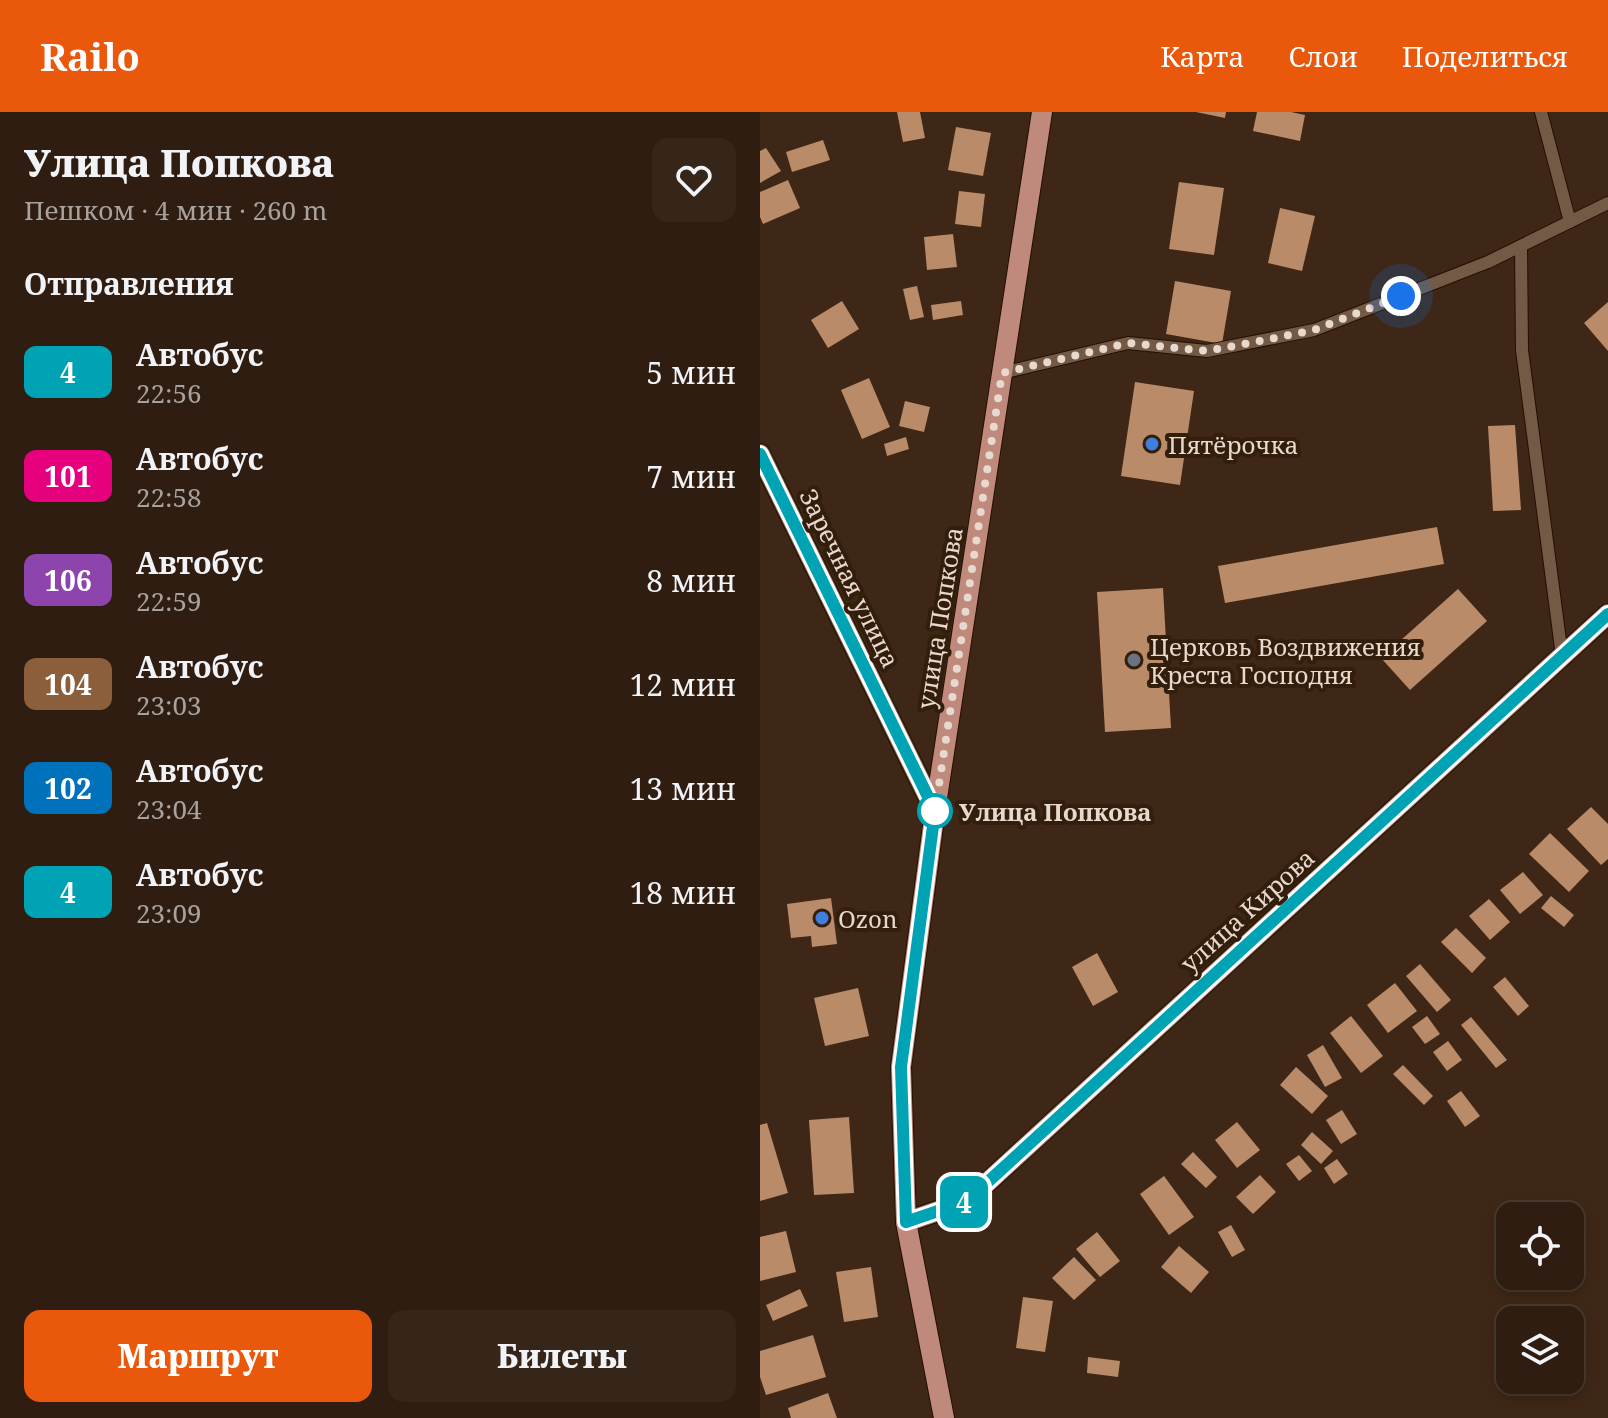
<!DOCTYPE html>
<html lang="ru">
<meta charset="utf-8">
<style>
:root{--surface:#2e1d10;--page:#362619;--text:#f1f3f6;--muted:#a7a29f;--line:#493b30;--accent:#ea580c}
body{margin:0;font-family:"Noto Serif",serif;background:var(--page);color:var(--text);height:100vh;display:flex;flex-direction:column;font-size:30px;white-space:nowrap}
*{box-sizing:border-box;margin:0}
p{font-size:26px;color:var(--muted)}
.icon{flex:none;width:44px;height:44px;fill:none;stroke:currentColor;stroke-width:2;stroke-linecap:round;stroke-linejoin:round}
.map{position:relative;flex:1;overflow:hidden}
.side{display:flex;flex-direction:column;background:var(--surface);width:760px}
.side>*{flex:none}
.badge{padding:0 16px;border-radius:12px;font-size:28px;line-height:52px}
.controls{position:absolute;left:736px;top:1090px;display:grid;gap:16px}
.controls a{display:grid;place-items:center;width:88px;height:88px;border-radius:16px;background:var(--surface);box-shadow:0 4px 12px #0003,0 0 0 2px var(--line);font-size:40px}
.you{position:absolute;width:40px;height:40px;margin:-20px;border:6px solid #fff;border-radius:50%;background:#1a73e8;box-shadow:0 0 0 12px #1a73e833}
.map>.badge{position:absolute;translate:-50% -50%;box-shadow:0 0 0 4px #fff}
h2{padding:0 24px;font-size:30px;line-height:72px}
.round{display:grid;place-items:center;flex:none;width:84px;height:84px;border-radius:16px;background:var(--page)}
.head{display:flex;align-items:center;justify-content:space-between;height:136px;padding:0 24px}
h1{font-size:38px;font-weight:800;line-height:60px}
.primary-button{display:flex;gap:16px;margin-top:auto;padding:16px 24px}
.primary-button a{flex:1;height:92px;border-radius:16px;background:var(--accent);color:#fff;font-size:32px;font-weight:800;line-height:92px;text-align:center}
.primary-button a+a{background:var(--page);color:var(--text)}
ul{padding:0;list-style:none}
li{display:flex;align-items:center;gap:24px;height:104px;padding:0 24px}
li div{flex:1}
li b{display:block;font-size:30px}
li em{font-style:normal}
li .badge{min-width:88px;font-weight:700;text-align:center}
header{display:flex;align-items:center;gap:48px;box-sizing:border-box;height:112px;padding:0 40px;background:var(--accent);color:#fff}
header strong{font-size:38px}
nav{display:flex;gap:44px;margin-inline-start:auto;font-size:28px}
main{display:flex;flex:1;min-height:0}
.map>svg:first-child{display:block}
</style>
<header>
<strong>Railo</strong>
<nav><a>Карта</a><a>Слои</a><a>Поделиться</a></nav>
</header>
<main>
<section class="side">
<div class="head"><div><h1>Улица Попкова</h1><p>Пешком · 4 мин · 260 m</p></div><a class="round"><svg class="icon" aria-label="heart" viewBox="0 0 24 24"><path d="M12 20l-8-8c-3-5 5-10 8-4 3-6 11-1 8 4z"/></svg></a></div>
<h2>Отправления</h2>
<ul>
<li><span class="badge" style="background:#00a3b4;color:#fff">4</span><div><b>Автобус</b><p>22:56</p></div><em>5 мин</em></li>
<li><span class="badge" style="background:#e6007e;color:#fff">101</span><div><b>Автобус</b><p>22:58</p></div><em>7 мин</em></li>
<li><span class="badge" style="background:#8e44ad;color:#fff">106</span><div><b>Автобус</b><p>22:59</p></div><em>8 мин</em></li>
<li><span class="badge" style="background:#8b5e3c;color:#fff">104</span><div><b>Автобус</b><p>23:03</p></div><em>12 мин</em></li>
<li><span class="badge" style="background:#0072bc;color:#fff">102</span><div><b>Автобус</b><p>23:04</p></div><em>13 мин</em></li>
<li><span class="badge" style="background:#00a3b4;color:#fff">4</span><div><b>Автобус</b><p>23:09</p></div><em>18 мин</em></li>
</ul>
<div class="primary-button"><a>Маршрут</a><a>Билеты</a></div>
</section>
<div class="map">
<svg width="848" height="1306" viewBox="0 0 848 1306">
<rect width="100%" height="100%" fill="#3e2716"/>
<g fill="#ba8b68">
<path d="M137,0H160L165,26L143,30Z"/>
<path d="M436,0H466L465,6Z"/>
<path d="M497,0H531L545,3L540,29L493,19Z"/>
<path d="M196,15L231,21L223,64L188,58Z"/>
<path d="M63,28L70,48L32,60L26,40Z"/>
<path d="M6,36L21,59L0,71V39Z"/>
<path d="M28,68L40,96L3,112L0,105V80Z"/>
<path d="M419,70L464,76L454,143L409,137Z"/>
<path d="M199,79L225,82L221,115L195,112Z"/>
<path d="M520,96L555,104L542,159L508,151Z"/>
<path d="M193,122L197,155L167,158L164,125Z"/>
<path d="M415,169L471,179L462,232L406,222Z"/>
<path d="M157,174L164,205L150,208L143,177Z"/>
<path d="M82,189L99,217L68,236L51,208Z"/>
<path d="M201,189L203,203L173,208L171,193Z"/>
<path d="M848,190V239L824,211Z"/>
<path d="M109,266L130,315L102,327L81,278Z"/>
<path d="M375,270L434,279L420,373L361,364Z"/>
<path d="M145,289L170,295L164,320L139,314Z"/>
<path d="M755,313L761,398L733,399L728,314Z"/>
<path d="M146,325L149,337L127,344L124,332Z"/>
<path d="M677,415L684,452L465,491L458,454Z"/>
<path d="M403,476L411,616L345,620L337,480Z"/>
<path d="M698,477L727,509L650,578L621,546Z"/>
<path d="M831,695L848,712V747L841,753L807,717Z"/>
<path d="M790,721L829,759L809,780L769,742Z"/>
<path d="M763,760L783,783L760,802L740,778Z"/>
<path d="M791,784L814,803L804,815L781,796Z"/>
<path d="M71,786L77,832L52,835L51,824L31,826L27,792Z"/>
<path d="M729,787L750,810L730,828L709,804Z"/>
<path d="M696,816L726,846L712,861L681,830Z"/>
<path d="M337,841L358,880L333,894L312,855Z"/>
<path d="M660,852L691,888L677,900L646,864Z"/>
<path d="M745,865L769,894L758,904L733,875Z"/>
<path d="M635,871L657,899L628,921L607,893Z"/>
<path d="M98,876L109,924L65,934L54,886Z"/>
<path d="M591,904L623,944L601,961L570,921Z"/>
<path d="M667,904L680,922L665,932L652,915Z"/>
<path d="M711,905L747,948L736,956L701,913Z"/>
<path d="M688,929L702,948L687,959L673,940Z"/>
<path d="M563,933L582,966L565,975L547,943Z"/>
<path d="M643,953L673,984L664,993L633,962Z"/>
<path d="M536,955L568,984L552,1002L520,973Z"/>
<path d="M701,979L720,1004L705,1015L687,989Z"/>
<path d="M582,998L597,1022L581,1032L566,1008Z"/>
<path d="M89,1005L94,1081L54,1083L49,1008Z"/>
<path d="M477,1010L500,1038L477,1056L455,1028Z"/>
<path d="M7,1011L28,1081L0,1089V1013Z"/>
<path d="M552,1020L573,1039L561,1052L541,1033Z"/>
<path d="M433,1040L457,1065L446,1076L421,1052Z"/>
<path d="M539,1043L552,1059L539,1069L526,1052Z"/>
<path d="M577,1047L588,1062L574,1072L564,1056Z"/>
<path d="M500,1063L516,1080L493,1102L476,1085Z"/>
<path d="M404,1064L434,1105L409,1123L380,1082Z"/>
<path d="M471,1113L485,1138L472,1145L458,1120Z"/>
<path d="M26,1119L36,1160L0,1169V1125Z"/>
<path d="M337,1120L360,1149L340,1165L316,1137Z"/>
<path d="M419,1134L449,1160L431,1181L401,1155Z"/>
<path d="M314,1145L336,1168L314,1188L292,1166Z"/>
<path d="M111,1155L118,1205L84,1210L76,1160Z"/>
<path d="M40,1177L48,1194L13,1209L6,1193Z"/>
<path d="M263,1185L293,1189L285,1240L256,1236Z"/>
<path d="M53,1223L66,1265L6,1283L0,1265V1239Z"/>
<path d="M328,1245L360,1249L358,1265L327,1261Z"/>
<path d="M68,1281L77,1306H31L28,1296Z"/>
</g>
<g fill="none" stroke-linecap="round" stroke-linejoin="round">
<g stroke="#240f01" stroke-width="14">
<g id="lane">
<path d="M781,0L810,110"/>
<path d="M761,134L762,238L802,544"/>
<path d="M242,261L368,231L447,239L554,218L728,150L848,91"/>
</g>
</g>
<g stroke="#240f01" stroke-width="22">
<path id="street" d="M0,342L175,699"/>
</g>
<g stroke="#240f01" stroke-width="22">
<path id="secondary" d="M146,1110L207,1089L848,502"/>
</g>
<g stroke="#240f01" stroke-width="22">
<path id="primary" d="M184,1306L146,1110L141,955L175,699L282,0"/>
</g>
<use href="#lane" stroke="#735a47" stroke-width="12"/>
<use href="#street" stroke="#735a47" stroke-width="20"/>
<use href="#secondary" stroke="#997161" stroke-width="20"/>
<use href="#primary" stroke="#bf897c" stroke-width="20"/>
</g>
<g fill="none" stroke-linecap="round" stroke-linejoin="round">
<g stroke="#fff" stroke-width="18">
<path id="line" d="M0,342L175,699L141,955L146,1110L207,1089L848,502"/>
</g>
<use href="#line" stroke="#00a3b4" stroke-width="12"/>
<path stroke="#e8d9ce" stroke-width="8" stroke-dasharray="0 14.4" d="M175,699L242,261L368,231L447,239L500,229L554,218L641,184"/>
</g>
<g fill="#3f7fe0" stroke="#331e0c" stroke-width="3">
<circle cx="392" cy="332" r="8"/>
<circle cx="62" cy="806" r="8"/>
</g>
<circle fill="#6b7280" stroke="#331e0c" stroke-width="3" cx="374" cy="548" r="8"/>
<circle fill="#fff" stroke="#00a3b4" stroke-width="4" cx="175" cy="699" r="16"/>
<g text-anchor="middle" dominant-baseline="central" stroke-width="8" stroke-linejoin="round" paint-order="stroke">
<g font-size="24" fill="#e8d9ce" stroke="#331e0c" text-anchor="start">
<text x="408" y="332">Пятёрочка</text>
<text x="390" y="534">Церковь Воздвижения<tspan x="390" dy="28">Креста Господня</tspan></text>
<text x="78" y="806">Ozon</text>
</g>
<g font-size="24" fill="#e8d9ce" stroke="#331e0c">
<text transform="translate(90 466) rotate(64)">Заречная улица</text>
<text transform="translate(179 506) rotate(-81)">улица Попкова</text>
<text transform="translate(487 798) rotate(-42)">улица Кирова</text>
</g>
<g font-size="24" font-weight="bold" fill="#e8d9ce" stroke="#331e0c" text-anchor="start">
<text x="199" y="699">Улица Попкова</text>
</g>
</g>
</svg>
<div class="controls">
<a><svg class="icon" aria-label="locate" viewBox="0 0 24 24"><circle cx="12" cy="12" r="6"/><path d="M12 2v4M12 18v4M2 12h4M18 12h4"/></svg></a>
<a><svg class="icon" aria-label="layers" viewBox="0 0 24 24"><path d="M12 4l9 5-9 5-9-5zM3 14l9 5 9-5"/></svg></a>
</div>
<div class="you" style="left:641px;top:184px"></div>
<b class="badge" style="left:204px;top:1090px;background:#00a3b4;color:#fff">4</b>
</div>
</main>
